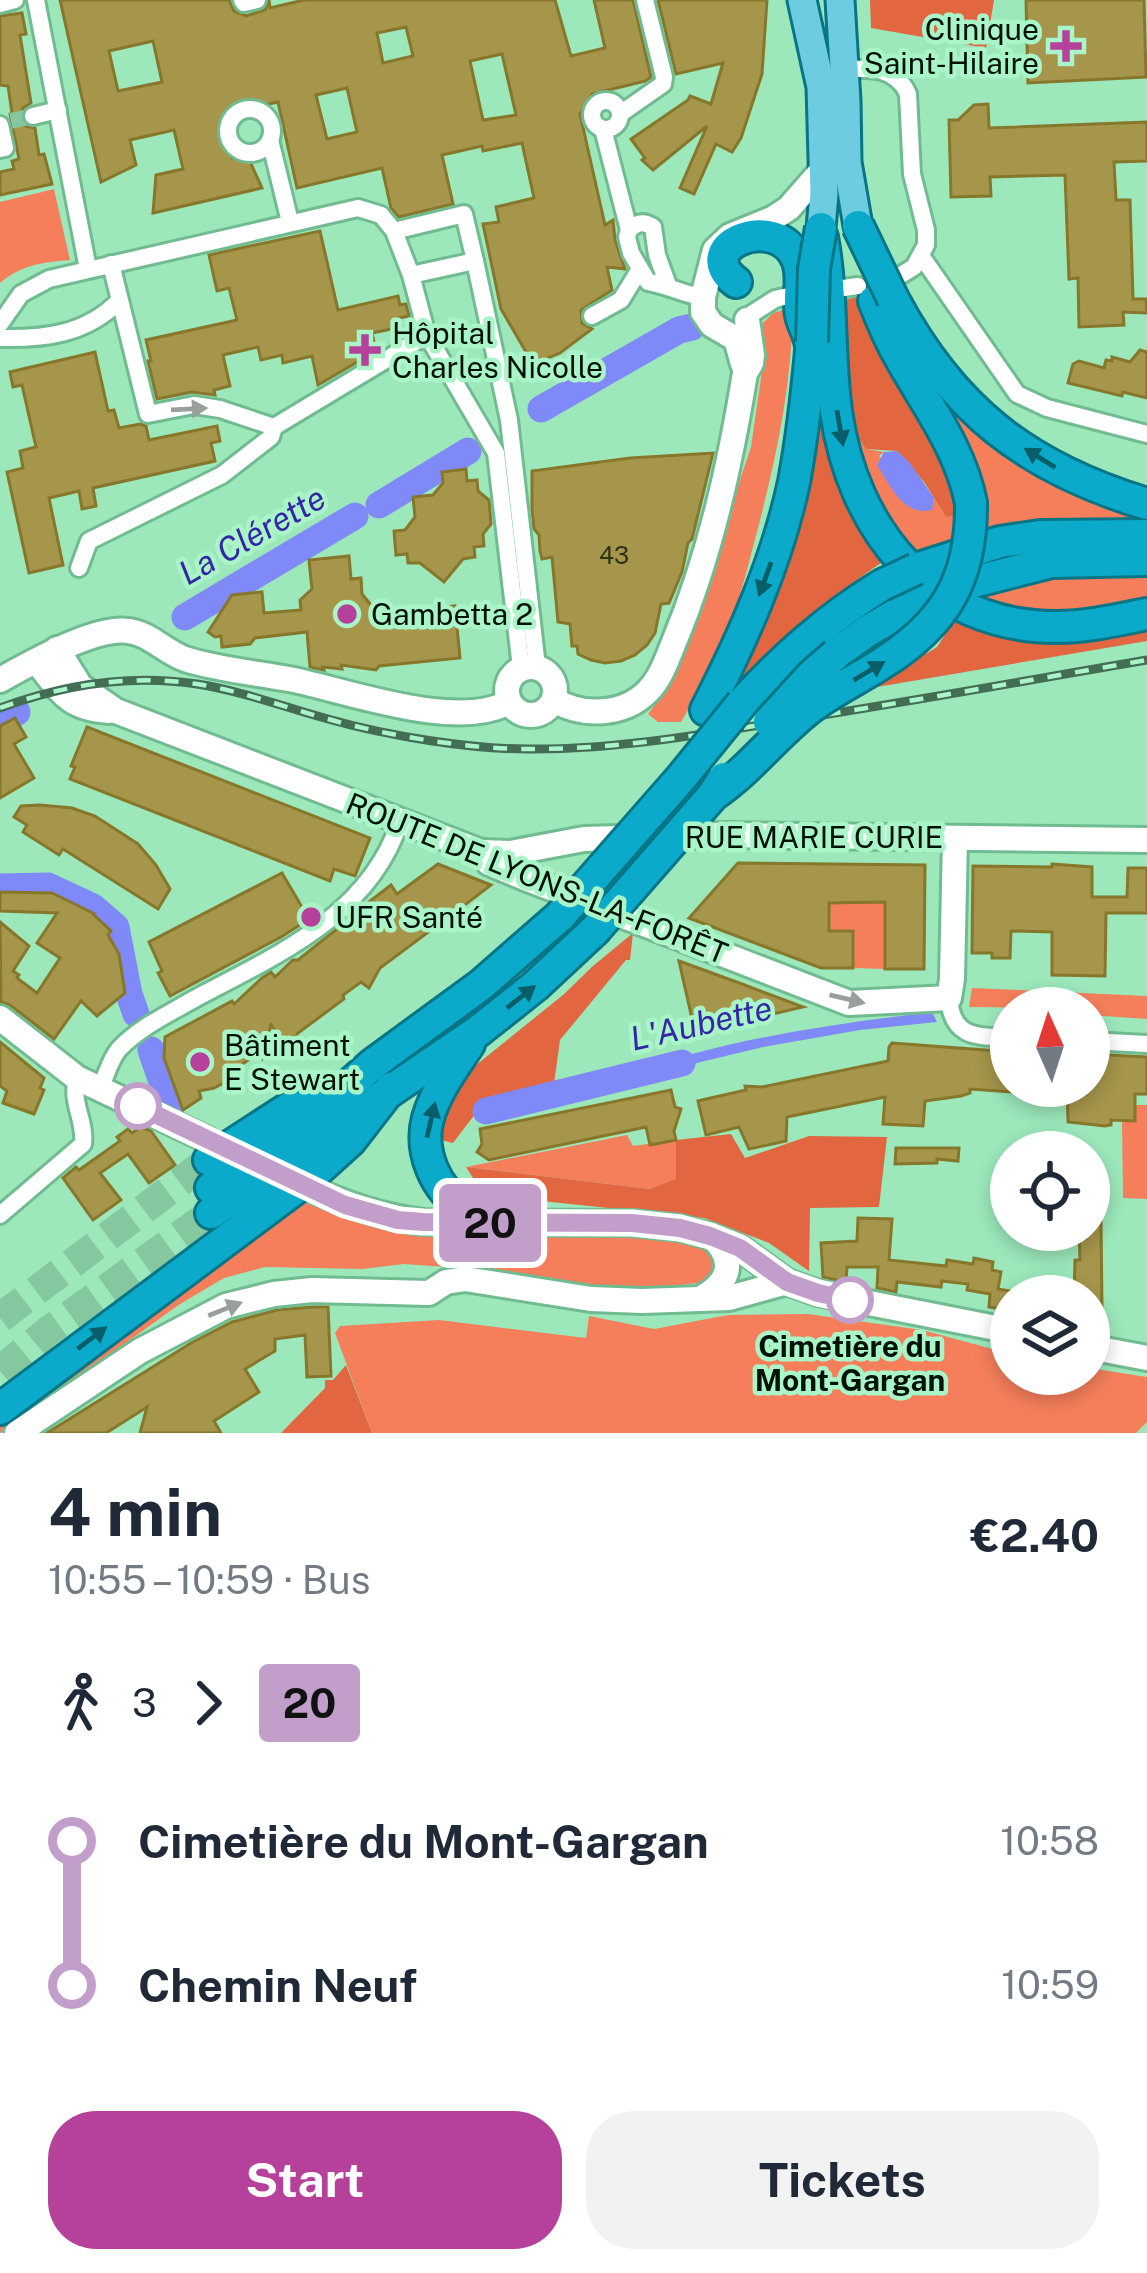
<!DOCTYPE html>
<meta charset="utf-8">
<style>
:root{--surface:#fff;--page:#f2f2f3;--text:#1f2937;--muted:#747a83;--accent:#b5419a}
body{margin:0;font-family:"Public Sans",sans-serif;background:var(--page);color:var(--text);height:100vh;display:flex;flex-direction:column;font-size:45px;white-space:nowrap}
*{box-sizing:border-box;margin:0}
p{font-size:39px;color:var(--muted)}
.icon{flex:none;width:66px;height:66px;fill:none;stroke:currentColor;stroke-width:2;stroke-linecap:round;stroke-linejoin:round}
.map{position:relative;height:1433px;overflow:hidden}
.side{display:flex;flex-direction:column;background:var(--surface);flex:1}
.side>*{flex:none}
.badge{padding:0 24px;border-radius:9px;font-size:42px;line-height:78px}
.needle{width:78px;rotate:357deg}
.controls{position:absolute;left:990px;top:987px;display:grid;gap:24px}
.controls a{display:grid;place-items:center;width:120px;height:120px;border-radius:50%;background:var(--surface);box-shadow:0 6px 18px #0003;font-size:60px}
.map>.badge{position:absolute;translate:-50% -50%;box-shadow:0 0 0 6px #fff}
.legs{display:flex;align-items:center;gap:18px;height:132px;padding:0 48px;font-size:39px}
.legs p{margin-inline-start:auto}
.overview{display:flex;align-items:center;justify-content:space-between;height:204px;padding:0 48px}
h1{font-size:66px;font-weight:700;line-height:90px}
.action{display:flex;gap:24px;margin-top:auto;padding:24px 48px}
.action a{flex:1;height:138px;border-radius:48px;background:var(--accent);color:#fff;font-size:48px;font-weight:700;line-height:138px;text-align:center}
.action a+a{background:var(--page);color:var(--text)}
ul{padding:0 48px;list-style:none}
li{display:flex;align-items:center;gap:42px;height:144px;font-size:45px}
li i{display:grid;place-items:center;width:18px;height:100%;margin:0 15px;background:currentColor}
li i::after{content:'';width:30px;height:30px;margin:-15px;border:9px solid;border-radius:50%;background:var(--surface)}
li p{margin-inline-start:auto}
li:first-child i{background:linear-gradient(#0000 50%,currentColor 0)}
li:last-child i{background:linear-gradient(currentColor 50%,#0000 0)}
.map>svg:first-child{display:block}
</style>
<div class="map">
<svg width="1147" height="1433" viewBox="0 0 1147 1433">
<rect width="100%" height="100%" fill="#9ce8bb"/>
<g fill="#f57f5b">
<path d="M54,189L70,260C44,262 21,265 0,283V202Z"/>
<path d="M793,307C792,387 775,465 754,543C743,587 730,634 709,674C701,691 690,706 681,722H658L648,714L660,698L687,639L751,447L762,371L759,338L761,325L773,313Z"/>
<path d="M896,327L925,368L1147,513V524L984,533L905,556L870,501L854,432L866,449L884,452L879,456L931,510L934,498L946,517L955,514V504L982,500L973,457Z"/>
<path d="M1147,573V606L1070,619L963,602L1014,585L1059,577Z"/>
<path d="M829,901L846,904L847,901L885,902V969L853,968V932L829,930Z"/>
<path d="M972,988L1147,996V1019L1089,1015V1008L969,1007Z"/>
<path d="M1135,1105H1147V1199L1123,1198L1122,1120Z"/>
<path d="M627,1135L633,1146L676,1140V1180L650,1189L466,1167Z"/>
<path d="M301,1198C332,1209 385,1232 416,1234C468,1238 679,1224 710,1253C715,1258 715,1263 717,1269L705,1282L656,1288L605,1289L446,1267L404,1264L362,1269L265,1267L224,1278L180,1304L0,1433V1420Z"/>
<path d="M808,1314L922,1330L1011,1354V1374H1089V1368L1147,1377V1422L1136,1433H372L335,1333L340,1326L439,1320L586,1338L589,1316L654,1329L728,1315Z"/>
</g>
<g fill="#e26740">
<path d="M870,0H994L986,48L871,28Z"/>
<path d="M860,296C866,311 871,327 877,341C906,401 953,444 955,515L946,517L924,482L897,451L866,449L854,432L849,407L837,302Z"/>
<path d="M819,381L843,497L881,563C830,598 783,635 742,680L740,671Z"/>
<path d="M958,615L1067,640L1147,630V641L871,688L937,647Z"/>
<path d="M633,933L630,960H626L560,1040L553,1091L479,1109L453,1143L433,1138L440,1094L563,995L593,966Z"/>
<path d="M731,1134L745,1158L809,1136L887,1137L879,1207L810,1208L809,1271L769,1243L704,1218L484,1195L466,1167L650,1189L676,1179V1140Z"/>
<path d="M346,1365L372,1433H281L325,1388V1380H333Z"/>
</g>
<g fill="#8089f8">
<path d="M897,451L910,463L934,498L932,510C903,517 890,485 877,465L884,452Z"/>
<path d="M932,1012L937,1022L860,1030L763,1047L647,1075L646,1068C739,1037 835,1024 932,1012Z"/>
</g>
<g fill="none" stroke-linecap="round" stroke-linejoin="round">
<g stroke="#8089f8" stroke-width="27">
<path d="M541,409L679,330L692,327"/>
<path d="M379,505L468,451"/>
<path d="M185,617L355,516"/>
<path d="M0,722L17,712"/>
<path d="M0,887L48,886L93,907L116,927L129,994L136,1014"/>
<path d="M151,1050L171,1108"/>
<path d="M486,1111L682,1063"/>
</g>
</g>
<g fill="#a6964b" stroke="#86772a" stroke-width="3" fill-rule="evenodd">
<path d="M60,0H229L234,11L246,16L265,10L269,0L270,8L304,0H555L571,56L605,48L594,0H633L651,77L645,81L592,94L580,114L605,225L613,220L615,240L625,269L607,267L612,290L581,310L582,323L592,329L560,353L533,364L501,309L483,224L499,222L496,207L534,198L522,143L483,151L482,146L442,155L453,204L399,217L391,208L382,168L297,188L278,102L237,111L239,119L228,128L232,158L247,155L262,188L153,213L156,175L183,169L174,130L130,140L136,165L101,182ZM406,27L413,56L383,63L377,33ZM153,41L162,82L118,91L109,51ZM502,54L516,115L483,120L470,61ZM347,88L357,132L327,139L316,95Z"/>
<path d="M658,0H767L762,74L741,138L732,152L716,144L694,194L680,188L707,126L653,170L642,160L645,158L631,139L688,100L690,96L711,104L723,63L676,74Z"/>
<path d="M1026,0H1144L1146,77L1028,83Z"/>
<path d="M22,13L26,34L20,35L31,103L23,108L20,118L25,126L35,128L39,155L44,154L52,184L0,195V172L14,169L12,161L19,159L10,114L12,113L8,86L0,85V16Z"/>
<path d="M988,104L989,128L1147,122V161L1114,162L1116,200H1130L1133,299H1146L1147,313L1123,312L1124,325L1079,327L1078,278L1069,279L1065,175L990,177L991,196L951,197L949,120H958L974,105Z"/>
<path d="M320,231L338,310L398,296L400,305L406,304L409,316L399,318L401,327L372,333L376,351L318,385L312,356L283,363L282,355L261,360L258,347L223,355L230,386L214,390L215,395L192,392L157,399L148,361H151L146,340L237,320L229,288L217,291L209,255Z"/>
<path d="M1140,350L1147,352V398L1123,392L1122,396L1068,383L1073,364L1079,361L1104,368L1106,360L1112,361V357L1130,362Z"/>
<path d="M95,352L108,411L114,410L119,428L140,424L146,426L149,440L217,426L220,441L211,443L215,461L93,488L96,506L82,509L79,491L49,498L63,565L29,573L7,472L23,468L20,451L36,447L22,385L13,387L10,372Z"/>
<path d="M713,453L692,539L688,543L682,572L669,603L661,604L655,633L647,645L635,655L621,661L605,663L591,660L578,654L577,646H572L570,624L558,622L552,557L542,559L540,551L539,535L534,529L532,509V471L630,458Z"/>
<path d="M466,469L467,481L477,480L478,491L489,500L491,524L483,534L484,546L474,547L475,557L463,559L444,582L420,563H408L407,554L396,555L394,531L405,530L415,517L413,497L433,495L443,483L442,472Z"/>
<path d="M349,556L351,579L361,578L362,594L371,605L388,607V612L455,606L460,658L379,666L376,670L341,665L342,669L323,667L324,670L310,667L307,632L255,638L250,644L222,647L221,636L215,637L208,632L232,595L262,592L264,613L301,610L300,600L312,589L309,560Z"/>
<path d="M15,718L26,737L14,744L34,778L0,798V726Z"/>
<path d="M87,727L370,838L355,876L334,869L330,881L70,779L75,767L71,766Z"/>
<path d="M40,805L72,808L95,816L138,844L156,865L170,889L158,909L63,849L59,855L23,832L27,825L14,817L21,806Z"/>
<path d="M738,863L925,865L924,969H885V902L829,903V931H853V968H821L689,918Z"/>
<path d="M438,864L491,885L462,907L451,926L443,921L380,968L369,988L361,982L343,995L344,999L298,1033L289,1048L271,1025L262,1058L258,1053L230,1073L233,1078L214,1088L199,1091L201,1098L183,1110L164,1058L165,1037L232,1001L234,1004L262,978L271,972L275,977L293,960H298L343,924L348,930L367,917L361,908L391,885L397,894Z"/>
<path d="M1052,864L1092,867V897H1127L1128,868H1147V913H1106L1105,976L1052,975V932L1011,931L1010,958H992V953H972L973,866L1052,867Z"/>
<path d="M282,873L309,919L281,937L170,996L158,973L162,971L149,942Z"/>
<path d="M0,892L52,893L95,914L92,913L111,931L108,935L119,954L125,993L97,1016L81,1001L54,1039L10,1005L1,1002L0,922L29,946L13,971L19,975L17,978L37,993L60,958L37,943L57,913L0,911Z"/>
<path d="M679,961L742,984L803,1007L695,1032Z"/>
<path d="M0,1042L44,1078L40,1088L44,1090L34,1114L3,1103L7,1091L0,1086Z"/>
<path d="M892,1043L1011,1052V1092L970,1089V1093L961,1096L925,1101L923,1126L883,1124L885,1097L787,1117L786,1141L749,1149L739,1127L706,1135L698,1101L746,1090L745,1086L762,1087L888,1061L889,1047Z"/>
<path d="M1089,1054L1147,1057V1094H1135V1121L1111,1120V1125L1105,1126L1068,1122L1067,1086H1089Z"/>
<path d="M671,1090L675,1107L681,1109L674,1131L676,1140L650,1145L646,1127L489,1160L477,1152L482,1144L480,1129Z"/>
<path d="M141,1127L151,1131L175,1165L149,1183L128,1154L100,1173L121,1200L93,1220L63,1178L76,1167L79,1170L120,1141L117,1137L128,1129L132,1133Z"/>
<path d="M896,1148H959L958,1161L937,1159V1163L895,1164Z"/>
<path d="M858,1218L892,1219L889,1260L946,1266L947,1260L973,1264L974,1258L993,1262L992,1270L1001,1272L998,1289L1010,1291V1294L1008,1310L989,1307L990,1294L967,1290L968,1284L942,1281L941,1287L897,1282L896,1292L877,1288L878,1267H847L846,1282L823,1277L821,1243L857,1241Z"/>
<path d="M1101,1222L1102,1308L1089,1307V1296H1074L1075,1260H1080L1079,1230H1089V1223Z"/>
<path d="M313,1307H328L331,1376L307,1377L305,1335L275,1339V1351L245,1369L259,1392L214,1421L221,1433H140L147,1407L106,1433H47L191,1343L232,1322L277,1310Z"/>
</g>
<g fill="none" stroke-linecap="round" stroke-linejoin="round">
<path stroke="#85c8a0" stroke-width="16" stroke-dasharray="16 8" stroke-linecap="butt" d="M11,121L33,116"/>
<g stroke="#85c8a0" stroke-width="30" stroke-dasharray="30 15" stroke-linecap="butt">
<path d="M0,1318L209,1160"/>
<path d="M0,1371L47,1332L211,1213"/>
</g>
<g stroke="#71bb91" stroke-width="22">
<g id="street">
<path d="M36,0L88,269"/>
<path d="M242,0L244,3L257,0"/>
<path d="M0,4L15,0"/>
<path d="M844,69C871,68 896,67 908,94L912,174L926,230V245L914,267L896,278"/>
<circle cx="606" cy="115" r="14"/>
<circle cx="250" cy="131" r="22"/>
<path d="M620,114L663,84L664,77L645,0"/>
<path d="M33,116L58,110"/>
<path d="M0,125L5,148L0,149"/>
<path d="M603,129L629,230"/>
<path d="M270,140L290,222"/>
<path d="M394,231L464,214L475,261"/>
<path d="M922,257L1017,394L1047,408L1147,434"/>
<path d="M111,264L148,414L194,405L220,409L274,427L427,335"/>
<path d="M411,275L475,261L509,420L537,667"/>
<path d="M668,285L657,255L653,227C644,221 637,222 629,230L627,237L631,253L648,282C668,285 684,295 703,297"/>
<path d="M836,289L858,286"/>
<path d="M750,315L775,299L793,295"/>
<path d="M592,316L621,300L640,269"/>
<path d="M0,324L21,294L49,279L358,208L381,215L394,231L411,275L427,335L496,453L521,668"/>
<path d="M0,338C46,339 86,334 119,301"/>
<path d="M79,568L89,541L222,475L271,437L274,427"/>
<path d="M949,998C952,1039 977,1036 1011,1038"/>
<path d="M1089,1041L1147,1044"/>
<path d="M99,1091C106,1077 109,1061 119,1049C140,1027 170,1013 196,998C277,955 370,915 400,821"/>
<path d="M0,1215L83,1144C86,1121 70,1102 77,1078"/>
</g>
</g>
<g stroke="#71bb91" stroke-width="30">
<g id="secondary">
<path d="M743,364L736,339L712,325L703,312V297L715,250L730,236L774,218L789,208L824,168"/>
<path d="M57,649L80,686L116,711L481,852L489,863L525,878L849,1003L949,998L952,979L955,838"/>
<path d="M36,661C61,691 66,708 109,711"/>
<circle cx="531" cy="691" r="24"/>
<path d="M0,680C29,664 95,626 128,631C149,633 165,652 185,659C220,670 258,673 294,680C351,692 457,731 509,702"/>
<path d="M554,700C582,717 624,716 648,691C661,678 667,659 674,642C710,556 730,465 745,373L751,363L752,355L747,320"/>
<path d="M481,852L510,853L584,839L724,835L1147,840"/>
<path d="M0,1018L77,1078L208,1140"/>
<path d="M311,1189C348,1205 382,1217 423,1222L632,1223L680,1228L710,1236L740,1248L787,1282L818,1293L1011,1331"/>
<path d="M703,1297C730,1282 736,1260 712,1237"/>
<path d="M1089,1347L1147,1358"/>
<path d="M17,1433L140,1351L226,1306L274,1294L312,1290L429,1293L446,1282L465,1279L591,1299L642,1301L729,1298L787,1282"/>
</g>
</g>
<g stroke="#077586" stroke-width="33">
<g id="primary">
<path d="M802,0L821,87L824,194L821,228"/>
<path d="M840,0L846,101L847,162L858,226"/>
</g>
</g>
<g stroke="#077586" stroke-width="36">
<g id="highway">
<path d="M822,237C833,295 828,353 836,411C852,529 930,627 1056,627C1087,627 1117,620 1147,614"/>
<path d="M893,299C952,410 1027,468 1147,504"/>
<path d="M874,301C881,318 888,336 897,352C924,402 960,446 971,503"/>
<path d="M916,569L1000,542L1040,536L1147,535"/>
<path d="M946,589L1051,562L1147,560"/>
<path d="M836,654L866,632L922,599"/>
<path d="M742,703C786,656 827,619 882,585"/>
<path d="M706,710C743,638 777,562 794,482C802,439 807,395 811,351C812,337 804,329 801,315C797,297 805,277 797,259C776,210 689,247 736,282"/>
<path d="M469,1044C454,1067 436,1090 428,1118C419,1151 435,1190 465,1208C481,1218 501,1220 519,1223"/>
<path d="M209,1160L303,1099"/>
<path d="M211,1188L321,1110L373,1064L481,985L560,916"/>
<path d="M211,1213L477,1032L535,986L595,930"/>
<path d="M0,1409L308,1179L350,1141L391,1088"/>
</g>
</g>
<use href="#street" stroke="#fff" stroke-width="16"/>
<use href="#secondary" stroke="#fff" stroke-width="24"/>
<use href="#primary" stroke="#6dccdf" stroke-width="27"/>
<use href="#highway" stroke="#0baaca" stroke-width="30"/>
<g stroke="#436e55" stroke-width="9">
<path id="rail" d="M0,708C62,685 130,674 197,684C242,691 284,707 328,719C388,736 473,750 535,749C617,749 698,735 779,722C902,703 1024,681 1147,660"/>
</g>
<use href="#rail" stroke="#a9f5c8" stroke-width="4.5" stroke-dasharray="14" stroke-linecap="butt"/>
<g stroke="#077586" stroke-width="36" stroke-linecap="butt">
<g id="highway-bridge">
<path d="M858,226L893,299"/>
<path d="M812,342L814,269L821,228"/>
<path d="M882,585L916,569"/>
<path d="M769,722L812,675L836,654"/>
<path d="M713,795C751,769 774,736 810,708C832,691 858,679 881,664C945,624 972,579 971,503"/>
<path d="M560,916L681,778L742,703"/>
<path d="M595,930L713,795L724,778"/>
</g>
</g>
<use href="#highway-bridge" stroke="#0baaca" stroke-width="30"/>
</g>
<defs><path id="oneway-solid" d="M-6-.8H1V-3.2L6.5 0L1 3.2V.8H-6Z" transform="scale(3)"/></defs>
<g fill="#99a09c">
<use href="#oneway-solid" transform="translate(189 409) rotate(-3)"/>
<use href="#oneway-solid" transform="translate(847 999) rotate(13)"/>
<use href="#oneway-solid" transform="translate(225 1309) rotate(-22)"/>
</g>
<g fill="#065e68">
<use href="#oneway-solid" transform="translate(840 428) rotate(80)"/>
<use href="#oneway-solid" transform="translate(1040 458) rotate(-148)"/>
<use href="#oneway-solid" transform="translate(765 579) rotate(110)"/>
<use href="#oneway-solid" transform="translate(869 671) rotate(-31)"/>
<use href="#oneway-solid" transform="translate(521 997) rotate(-38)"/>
<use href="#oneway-solid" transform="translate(431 1120) rotate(-77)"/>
<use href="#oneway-solid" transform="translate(92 1338) rotate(-37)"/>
</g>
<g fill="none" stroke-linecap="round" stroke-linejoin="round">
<g stroke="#fff" stroke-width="27">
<path id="line-1" d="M138,1106L345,1205L398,1220L423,1222L632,1223L680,1228L710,1236L740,1248L787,1282L818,1293L850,1300"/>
</g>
<use href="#line-1" stroke="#c29fca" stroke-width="18"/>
</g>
<g fill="#b5419a" stroke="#a9f5c8" stroke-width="4.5">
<path d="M1060 28h12v12h12v12h-12v12h-12v-12h-12v-12h12z"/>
<path d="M359 332h12v12h12v12h-12v12h-12v-12h-12v-12h12z"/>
<circle cx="347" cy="614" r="12"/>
<circle cx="311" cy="917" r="12"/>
<circle cx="200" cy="1062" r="12"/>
</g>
<g fill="#fff" stroke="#c29fca" stroke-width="6">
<circle cx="138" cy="1106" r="21"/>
<circle cx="850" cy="1300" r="21"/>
</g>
<g text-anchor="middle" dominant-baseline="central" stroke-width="9" stroke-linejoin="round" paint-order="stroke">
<g font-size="24" fill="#2a3318">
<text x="614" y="555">43</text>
</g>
<g font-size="30" fill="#001207" stroke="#a9f5c8" text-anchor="start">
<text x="1039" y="29" text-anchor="end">Clinique<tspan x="1039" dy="34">Saint-Hilaire</tspan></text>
<text x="392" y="333">Hôpital<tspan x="392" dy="34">Charles Nicolle</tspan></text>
<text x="371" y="614">Gambetta 2</text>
<text x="335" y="917">UFR Santé</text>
<text x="224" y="1045">Bâtiment<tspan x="224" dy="34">E Stewart</tspan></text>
</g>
<g font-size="30" fill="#001207" stroke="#a9f5c8">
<text x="814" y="837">RUE MARIE CURIE</text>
<text transform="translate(537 878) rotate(22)">ROUTE DE LYONS-LA-FORÊT</text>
</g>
<g font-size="30" font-weight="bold" fill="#001207" stroke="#a9f5c8">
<text x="850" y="1346">Cimetière du<tspan x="850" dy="34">Mont-Gargan</tspan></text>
</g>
<g font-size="33" font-style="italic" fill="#3525a7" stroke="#a9f5c8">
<text transform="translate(252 535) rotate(-30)">La Clérette</text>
<text transform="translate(701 1023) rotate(-13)">L'Aubette</text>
</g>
</g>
</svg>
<div class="controls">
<a><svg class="needle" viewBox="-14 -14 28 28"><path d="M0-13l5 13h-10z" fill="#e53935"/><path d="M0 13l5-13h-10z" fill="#747a83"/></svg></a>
<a><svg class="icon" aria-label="locate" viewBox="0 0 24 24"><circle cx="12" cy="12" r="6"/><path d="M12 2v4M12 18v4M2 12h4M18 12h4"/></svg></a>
<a><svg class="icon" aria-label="layers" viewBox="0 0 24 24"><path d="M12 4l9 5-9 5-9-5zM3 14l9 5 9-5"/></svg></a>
</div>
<b class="badge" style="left:490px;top:1223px;background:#c29fca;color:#111">20</b>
</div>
<section class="side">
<div class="overview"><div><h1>4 min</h1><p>10:55 – 10:59 · Bus</p></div><b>€2.40</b></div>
<div class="legs"><svg class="icon" aria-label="walk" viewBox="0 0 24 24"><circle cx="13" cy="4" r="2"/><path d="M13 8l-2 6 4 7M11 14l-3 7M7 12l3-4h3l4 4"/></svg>3<svg class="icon" aria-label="forward" viewBox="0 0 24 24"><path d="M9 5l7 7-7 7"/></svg><b class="badge" style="background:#c29fca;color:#111">20</b></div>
<ul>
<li><i style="color:#c29fca"></i><b>Cimetière du Mont-Gargan</b><p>10:58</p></li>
<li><i style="color:#c29fca"></i><b>Chemin Neuf</b><p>10:59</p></li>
</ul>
<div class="action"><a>Start</a><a>Tickets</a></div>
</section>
